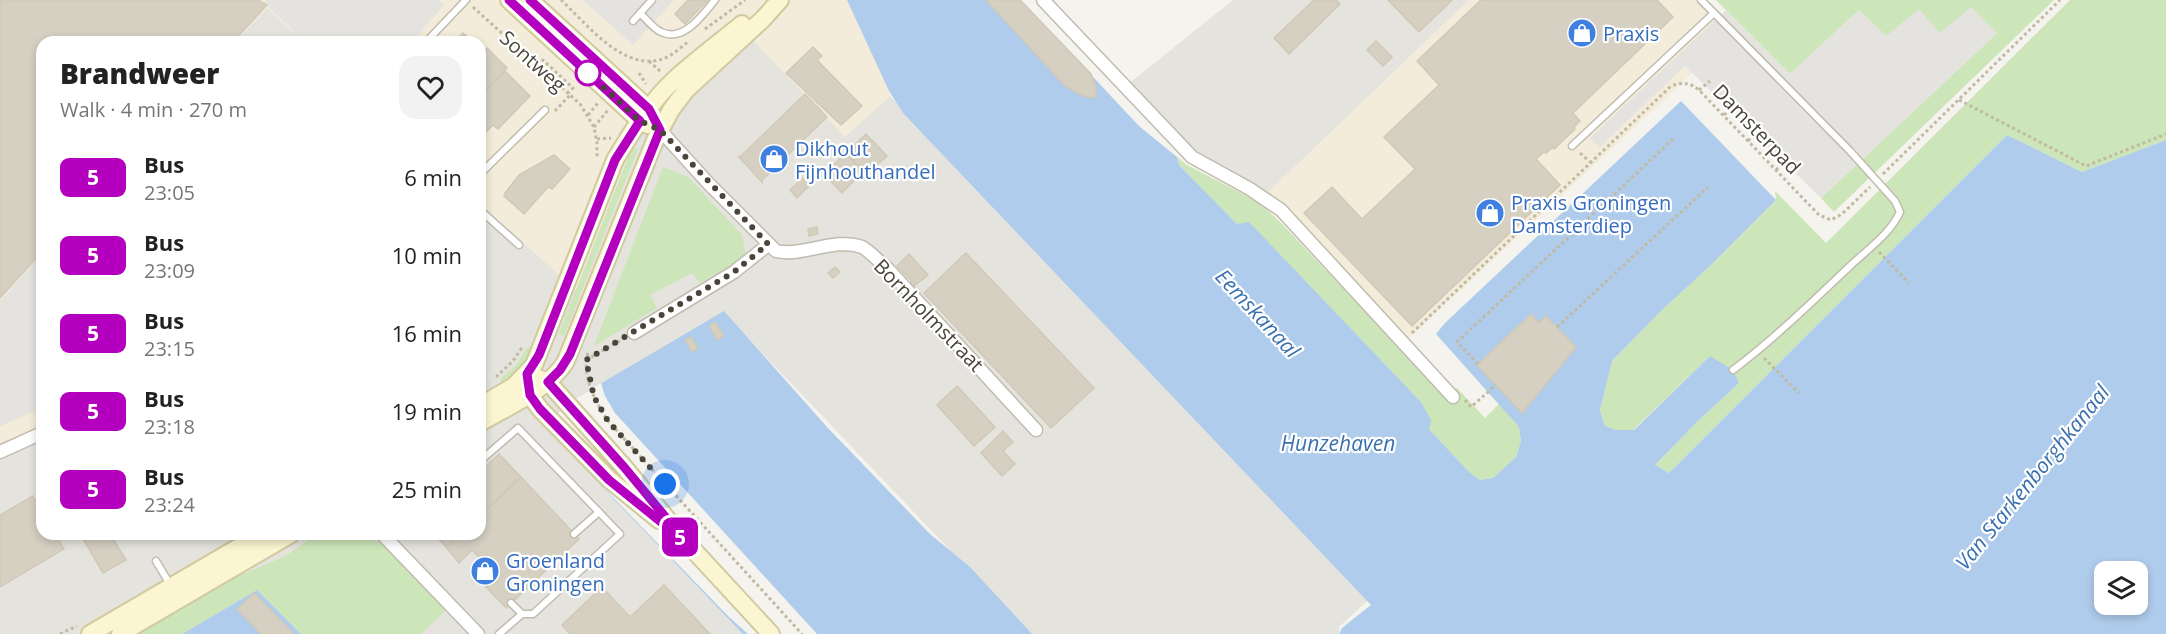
<!DOCTYPE html>
<meta charset="utf-8">
<style>
:root{--surface:#fff;--page:#f2f2f2;--text:#222;--muted:#767676}
body{margin:0;font-family:"Open Sans",sans-serif;background:var(--page);color:var(--text);height:100vh;display:flex;flex-direction:column;font-size:22px;white-space:nowrap}
*{box-sizing:border-box;margin:0}
p{font-size:20px;color:var(--muted)}
.icon{flex:none;width:33px;height:33px;fill:none;stroke:currentColor;stroke-width:2;stroke-linecap:round;stroke-linejoin:round}
.map{position:relative;flex:1;overflow:hidden}
.side{position:absolute;left:36px;top:36px;width:450px;height:504px;display:flex;flex-direction:column;background:var(--surface);border-radius:18px;box-shadow:0 3px 9px #0003}
.side>*{flex:none}
.badge{padding:0 12px;border-radius:9px;font-size:21px;line-height:39px}
.fabs{position:absolute;left:2094px;top:561px;display:grid;gap:12px}
.fabs a{display:grid;place-items:center;width:54px;height:54px;border-radius:12px;background:var(--surface);box-shadow:0 3px 9px #0003;font-size:30px}
.you{position:absolute;width:30px;height:30px;margin:-15px;border:4px solid #fff;border-radius:50%;background:#1a73e8;box-shadow:0 0 0 9px #1a73e833}
.map>.badge{position:absolute;translate:-50% -50%;box-shadow:0 0 0 3px #fff}
.round{display:grid;place-items:center;flex:none;width:63px;height:63px;border-radius:18px;background:var(--page)}
.summary{display:flex;align-items:center;justify-content:space-between;height:102px;padding:0 24px}
h1{font-size:28px;font-weight:800;line-height:45px}
ul{padding:0;list-style:none}
li{display:flex;align-items:center;gap:18px;height:78px;padding:0 24px}
li div{flex:1}
li b{display:block;font-size:22px}
li em{font-style:normal}
li .badge{min-width:66px;font-weight:700;text-align:center}
.map>svg:first-child{display:block}
</style>
<div class="map">
<svg width="2166" height="634" viewBox="0 0 2166 634">
<rect width="100%" height="100%" fill="#f5f3ed"/>
<g fill="#f4ecda">
<path d="M0,0H866L890,96L845,138L745,32L580,294L480,203V42H304L267,8L235,42H42V428L0,449Z"/>
<path d="M1469,0H1699L1733,35L1404,343L1264,196Z"/>
</g>
<g fill="#e5e3dd">
<path d="M1233,0H1469L1264,196L1182,148L1126,86Z"/>
<path d="M267,8L304,42H235Z"/>
<path d="M745,32L845,137L890,96L1368,600L1339,627V634H1030L726,315L568,403L763,634H305L238,562L123,634H0V449L42,428V534H480V203L580,294L644,122Z"/>
</g>
<g fill="#cce5b9">
<path d="M1716,0H2054L1834,212L1821,198L1997,33H1940L1886,36L1859,10L1790,74Z"/>
<path d="M2070,0H2166V140L2082,172L2007,135L1669,473L1655,465L1698,421L1739,383L1710,356L1633,430H1616L1605,426L1600,410L1612,361L1663,309L1710,266L1776,200L1775,191L1826,243Z"/>
<path d="M632,147L638,149L564,336L559,333Z"/>
<path d="M1177,157L1187,165L1260,203L1282,224L1445,396L1457,388L1485,418L1499,404L1519,427L1521,441L1516,457L1493,478L1480,480L1469,472L1429,429L1421,402L1249,223L1237,224L1179,165Z"/>
<path d="M663,167L688,177L742,235L746,256L700,283L692,273L650,295L657,308L594,346Z"/>
<path d="M530,347H536L533,355L504,387L500,379L515,366L527,348Z"/>
<path d="M314,534H369L397,558L446,610L421,634H301L257,590L182,634H133C161,618 188,600 217,585C250,568 288,562 314,534Z"/>
</g>
<g fill="#e4e3e0">
<path d="M265,0H439L444,5L412,42H305L269,8Z"/>
<path d="M583,0H674L633,45Z"/>
<path d="M1971,7L1997,33L1821,198L1685,66L1599,148L1590,138L1726,10L1790,74L1859,10L1886,36L1919,9L1940,33Z"/>
<path d="M42,254V408L0,426V301Z"/>
</g>
<g fill="#afccec" fill-rule="evenodd">
<path d="M847,0H1021L1139,126L1177,157L1179,165L1237,224L1249,222L1421,402L1431,420L1429,429L1469,472L1480,480L1493,478L1516,457L1521,441L1519,427L1436,334L1445,323L1681,101L1776,200L1710,266L1663,309L1612,361L1600,410L1605,426L1616,430H1634L1710,356L1733,370L1739,383L1698,421L1655,465L1669,473L2007,135L2082,172L2166,140V634H1339L1342,628L1371,605L903,113L889,91ZM2104,572H2138V604H2104Z"/>
<path d="M724,311L827,427L930,534L970,567L1032,634H743L544,426L600,384Z"/>
<path d="M257,590L301,634H182Z"/>
</g>
<path fill="#f5f3ed" d="M601,383L605,396L615,413L817,634H748L729,617L542,424Z"/>
<g fill="#d6d0c3" stroke="#d0c9b6" stroke-width="1.5">
<path d="M0,0H258L267,5L233,42H42V252L0,298Z"/>
<path d="M688,0H708L685,24L675,14Z"/>
<path d="M986,0H1020L1091,74L1096,88V97L1093,98L1083,96L1065,86Z"/>
<path d="M1314,0H1336L1340,4L1289,54L1274,38Z"/>
<path d="M1388,0H1452L1419,32Z"/>
<path d="M1481,0H1657L1673,17L1573,113L1580,121L1574,127L1575,129L1554,149L1553,147L1546,153L1544,152L1536,159L1560,185L1412,326L1304,213L1332,187L1362,219L1415,169L1384,137L1439,85L1417,61Z"/>
<path d="M463,33L473,42H454Z"/>
<path d="M1376,41L1392,57L1383,66L1367,50Z"/>
<path d="M813,47L822,56L817,60L862,106L841,125L786,73Z"/>
<path d="M487,48L507,68L480,96V55Z"/>
<path d="M505,71L530,96L498,129L493,125L480,138V96Z"/>
<path d="M805,94L827,117L762,180V182L738,156L740,157Z"/>
<path d="M866,134L887,156L873,168L870,165L863,171L846,153Z"/>
<path d="M846,153L863,171L842,193L824,174Z"/>
<path d="M554,155L570,169L552,189L548,187L524,214L504,196L505,193L519,175Z"/>
<path d="M803,178L810,185L797,198L790,190Z"/>
<path d="M817,227L818,234L809,236L808,229Z"/>
<path d="M966,253L1094,388L1051,428L924,293Z"/>
<path d="M909,254L928,275L913,287L910,283L912,281L897,266Z"/>
<path d="M835,267L840,272L833,278L828,273Z"/>
<path d="M1531,314L1539,323L1546,316L1576,347L1522,413L1477,365Z"/>
<path d="M715,322L724,336L717,340L709,326Z"/>
<path d="M691,337L698,348L692,352L685,340Z"/>
<path d="M957,386L995,427L974,446L937,405Z"/>
<path d="M1003,431L1013,442L1003,451L1015,464L1002,476L981,453Z"/>
<path d="M499,454L521,477L480,516V472Z"/>
<path d="M521,477L579,539L506,608L471,571L482,560L472,550L459,563L446,547L460,534H480V516Z"/>
<path d="M33,496L42,512V534H55L64,549L0,587V515Z"/>
<path d="M88,534H110L126,560L103,573L82,537Z"/>
<path d="M434,534H460L446,547Z"/>
<path d="M664,585L710,634H570L562,625L602,587L630,617Z"/>
<path d="M254,593L294,634H261L237,609Z"/>
</g>
<g fill="none" stroke-linecap="round" stroke-linejoin="round">
<g stroke="#c0bcaf" stroke-width="9">
<g id="lane">
<path d="M640,13C646,19 654,29 661,32C684,43 703,14 715,0"/>
<path d="M1714,13L1850,151L1895,201L1900,212C1890,234 1868,249 1850,266C1812,302 1775,338 1733,370"/>
<path d="M633,21L652,0"/>
<path d="M426,42L466,0"/>
<path d="M1572,146L1714,13L1701,0"/>
<path d="M480,174L545,110"/>
<path d="M480,210L519,245"/>
<path d="M480,461L518,428L620,534L533,614H522L511,603"/>
<path d="M574,534L599,512"/>
<path d="M156,561L171,586"/>
<path d="M499,634L522,614"/>
</g>
</g>
<g stroke="#c0bcaf" stroke-width="15">
<g id="street">
<path d="M1043,0L1192,157L1250,189L1281,210L1453,397"/>
<path d="M660,130L708,183L776,251C804,257 834,237 862,247C870,251 880,263 888,269L1036,430"/>
<path d="M634,333L734,272L768,245"/>
<path d="M0,452L42,433"/>
<path d="M382,534L478,634"/>
</g>
</g>
<g stroke="#d1c9a0" stroke-width="20">
<g id="secondary">
<path d="M509,0L640,121L648,125"/>
<path d="M530,0L649,109L654,118"/>
<path d="M538,378L548,382L624,467L687,543L771,634"/>
<path d="M529,385L530,395L540,409L610,480L659,520"/>
<path d="M480,406L514,386L534,365L615,160C632,131 651,101 676,78C697,59 720,42 742,24"/>
<path d="M480,423C510,405 544,392 565,363L656,138L671,110L686,90L763,19L780,0"/>
<path d="M90,634L261,534"/>
<path d="M120,634L291,534"/>
</g>
</g>
<g stroke="#c1b9a2" stroke-width="3" stroke-dasharray="3 3" stroke-linecap="butt">
<path d="M561,0C588,25 625,74 665,58C673,55 681,47 688,42"/>
<path d="M473,7L580,104L594,127L597,143V159"/>
<path d="M705,29L745,0"/>
<path d="M649,61L661,72"/>
<path d="M538,66L543,60L573,88L568,93"/>
<path d="M639,73L646,84"/>
<path d="M1699,90L1710,81"/>
<path d="M1959,100L2086,166L2166,134"/>
<path d="M555,111L570,95"/>
<path d="M588,115L598,103"/>
<path d="M1724,115L1734,106"/>
<path d="M594,127L608,110"/>
<path d="M597,139L611,138"/>
<path d="M1748,141L1759,131"/>
<path d="M1580,153L1590,162"/>
<path d="M1776,170L1788,158"/>
<path d="M1883,174L2060,0"/>
<path d="M1879,252L1909,283"/>
<path d="M1557,327L1708,187"/>
<path d="M1412,333L1671,86C1683,82 1689,82 1699,90L1819,215L1831,220L1842,214L1870,187"/>
<path d="M588,353C581,376 596,403 608,421L802,634"/>
<path d="M1764,358L1799,393"/>
<path d="M586,360L623,339"/>
<path d="M1478,364L1457,342L1674,138"/>
<path d="M496,377L513,361L523,346"/>
<path d="M1465,400L1471,407L1496,385"/>
<path d="M60,634L77,626"/>
</g>
<use href="#lane" stroke="#fff" stroke-width="6"/>
<use href="#street" stroke="#fff" stroke-width="12"/>
<use href="#secondary" stroke="#fbf5d1" stroke-width="16"/>
</g>
<g fill="none" stroke-linecap="round" stroke-linejoin="round">
<g stroke="#fff" stroke-width="14">
<path id="line" d="M509,0L640,121L615,160L539,355L527,374L530,395L540,409L609,480L687,543L624,467L548,382L560,370L570,354L660,130L649,109L530,0"/>
</g>
<use href="#line" stroke="#b400be" stroke-width="9"/>
<path stroke="#49453a" stroke-width="6" stroke-dasharray="0 10.8" d="M588,73L640,121L660,130L768,244L734,272L586,360L594,397L608,421L665,484"/>
</g>
<defs>
<g id="shop-disc" transform="scale(1.5)"><circle r="9.5" fill="#3f7fe0" stroke="#fff"/><path d="M-5-2.5h2.3a2.7 3.5 0 0 1 5.4 0H5L5.5 6h-11ZM-1.5-2.5h3a1.5 2.3 0 0 0-3 0Z" fill="#fff"/></g>
</defs>
<g fill-rule="evenodd">
<use href="#shop-disc" x="1582" y="33"/>
<use href="#shop-disc" x="774" y="159"/>
<use href="#shop-disc" x="1490" y="213"/>
<use href="#shop-disc" x="485" y="571"/>
</g>
<circle fill="#fff" stroke="#b400be" stroke-width="3" cx="588" cy="73" r="12"/>
<g text-anchor="middle" dominant-baseline="central" stroke-width="4.5" stroke-linejoin="round" paint-order="stroke">
<g font-size="20" fill="#366cbe" stroke="#fff" text-anchor="start">
<text x="1603" y="33">Praxis</text>
<text x="795" y="148">Dikhout<tspan x="795" dy="23">Fijnhouthandel</tspan></text>
<text x="1511" y="202">Praxis Groningen<tspan x="1511" dy="23">Damsterdiep</tspan></text>
<text x="506" y="560">Groenland<tspan x="506" dy="23">Groningen</tspan></text>
</g>
<g font-size="20" fill="#49453a" stroke="#fff">
<text transform="translate(533 61) rotate(42)">Sontweg</text>
<text transform="translate(1757 129) rotate(46)">Damsterpad</text>
<text transform="translate(929 315) rotate(46)">Bornholmstraat</text>
</g>
<g font-size="21" font-style="italic" fill="#3b70ae" stroke="#fff">
<text transform="translate(1258 313) rotate(47)">Eemskanaal</text>
<text x="1338" y="443">Hunzehaven</text>
<text transform="translate(2032 477) rotate(-51)">Van Starkenborghkanaal</text>
</g>
</g>
</svg>
<div class="fabs">
<a><svg class="icon" aria-label="layers" viewBox="0 0 24 24"><path d="M12 4l9 5-9 5-9-5zM3 14l9 5 9-5"/></svg></a>
</div>
<div class="you" style="left:665px;top:484px"></div>
<b class="badge" style="left:680px;top:537px;background:#b400be;color:#fff">5</b>
<section class="side">
<div class="summary"><div><h1>Brandweer</h1><p>Walk · 4 min · 270 m</p></div><a class="round"><svg class="icon" aria-label="heart" viewBox="0 0 24 24"><path d="M12 20l-8-8c-3-5 5-10 8-4 3-6 11-1 8 4z"/></svg></a></div>
<ul>
<li><span class="badge" style="background:#b400be;color:#fff">5</span><div><b>Bus</b><p>23:05</p></div><em>6 min</em></li>
<li><span class="badge" style="background:#b400be;color:#fff">5</span><div><b>Bus</b><p>23:09</p></div><em>10 min</em></li>
<li><span class="badge" style="background:#b400be;color:#fff">5</span><div><b>Bus</b><p>23:15</p></div><em>16 min</em></li>
<li><span class="badge" style="background:#b400be;color:#fff">5</span><div><b>Bus</b><p>23:18</p></div><em>19 min</em></li>
<li><span class="badge" style="background:#b400be;color:#fff">5</span><div><b>Bus</b><p>23:24</p></div><em>25 min</em></li>
</ul>
</section>
</div>
